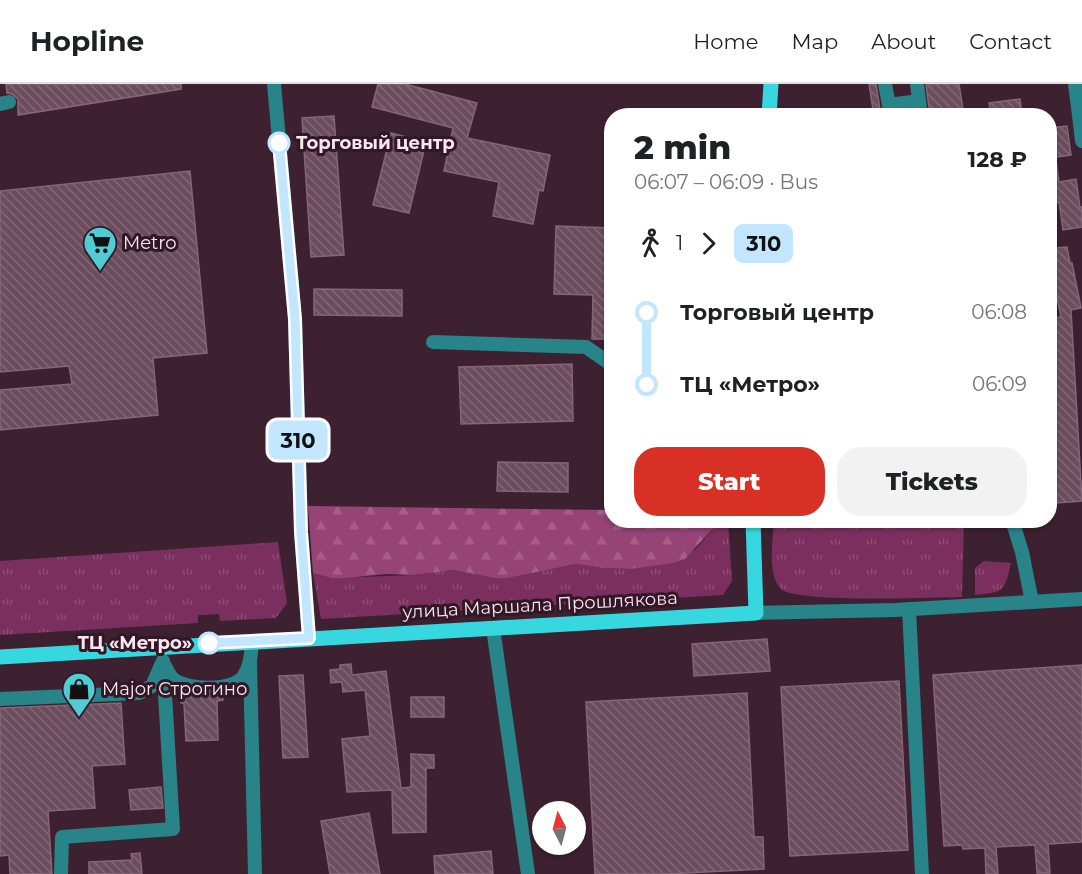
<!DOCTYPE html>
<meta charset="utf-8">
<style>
:root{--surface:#fff;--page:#f2f2f2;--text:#202124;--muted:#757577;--line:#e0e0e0;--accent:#d93025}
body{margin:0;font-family:Montserrat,sans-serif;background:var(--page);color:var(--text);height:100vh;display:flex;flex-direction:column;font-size:22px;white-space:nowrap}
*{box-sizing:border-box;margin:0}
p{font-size:20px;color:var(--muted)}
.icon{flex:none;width:33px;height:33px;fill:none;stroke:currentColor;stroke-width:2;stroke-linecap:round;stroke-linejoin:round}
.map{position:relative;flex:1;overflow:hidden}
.drawer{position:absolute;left:604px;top:24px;width:453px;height:420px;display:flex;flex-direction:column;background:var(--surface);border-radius:24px;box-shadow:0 2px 4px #0004}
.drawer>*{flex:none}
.badge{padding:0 12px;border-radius:9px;font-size:21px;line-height:39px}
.needle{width:39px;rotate:354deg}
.buttons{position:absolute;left:532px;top:717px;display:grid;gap:12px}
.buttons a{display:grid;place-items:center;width:54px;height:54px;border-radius:50%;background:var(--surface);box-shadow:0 2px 4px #0004;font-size:30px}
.map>.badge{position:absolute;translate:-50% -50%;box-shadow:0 0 0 3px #fff}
.legs{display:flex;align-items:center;gap:9px;height:66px;padding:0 30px;font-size:20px}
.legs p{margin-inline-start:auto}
.headline{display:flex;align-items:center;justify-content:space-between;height:102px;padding:0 30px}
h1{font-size:33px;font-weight:800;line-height:45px}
.button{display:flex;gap:12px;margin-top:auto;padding:12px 30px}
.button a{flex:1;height:69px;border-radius:24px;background:var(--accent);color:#fff;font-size:24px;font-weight:800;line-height:69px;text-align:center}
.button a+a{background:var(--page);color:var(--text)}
ul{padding:0 30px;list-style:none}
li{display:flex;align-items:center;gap:21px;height:72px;font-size:22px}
li i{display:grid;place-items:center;width:9px;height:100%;margin:0 8px;background:currentColor}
li i::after{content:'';width:15px;height:15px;margin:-8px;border:4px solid;border-radius:50%;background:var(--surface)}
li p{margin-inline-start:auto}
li:first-child i{background:linear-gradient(#0000 50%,currentColor 0)}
li:last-child i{background:linear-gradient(currentColor 50%,#0000 0)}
header{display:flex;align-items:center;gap:36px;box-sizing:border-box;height:84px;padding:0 30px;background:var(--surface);border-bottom:2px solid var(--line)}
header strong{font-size:28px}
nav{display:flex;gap:33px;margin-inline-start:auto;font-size:21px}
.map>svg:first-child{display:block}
</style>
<header>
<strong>Hopline</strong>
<nav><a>Home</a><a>Map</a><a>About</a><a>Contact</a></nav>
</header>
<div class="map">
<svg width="1082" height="790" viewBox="0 0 1082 790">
<defs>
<pattern id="grass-tufts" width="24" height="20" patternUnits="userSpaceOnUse" patternTransform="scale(1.5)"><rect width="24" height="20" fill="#7b2f5e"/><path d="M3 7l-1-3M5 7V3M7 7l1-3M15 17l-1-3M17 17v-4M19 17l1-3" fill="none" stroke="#8f4d75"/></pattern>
<pattern id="forest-firs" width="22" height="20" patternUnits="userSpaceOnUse" patternTransform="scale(1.5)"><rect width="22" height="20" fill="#964375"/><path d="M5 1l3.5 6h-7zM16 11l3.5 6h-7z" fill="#a65e89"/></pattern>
<pattern id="building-back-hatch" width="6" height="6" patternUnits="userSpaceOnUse" patternTransform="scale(1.5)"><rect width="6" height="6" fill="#6c4d5e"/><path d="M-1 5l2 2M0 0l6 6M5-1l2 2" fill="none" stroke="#826775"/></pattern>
</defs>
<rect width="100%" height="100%" fill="#3d2131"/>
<g fill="url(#grass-tufts)">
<path d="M728,436L732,497L723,511L321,535L313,489L331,494L414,491L454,486L494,494H508L576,480L603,484L631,485L695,466L720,437Z"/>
<path d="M774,437H964L962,513C935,513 792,520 780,504C767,487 773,456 774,437Z"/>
<path d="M278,458L287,519L276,534L220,537L219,530L198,531V539L0,551V477Z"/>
<path d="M984,477L1011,479C1004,508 1005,508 975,511V484Z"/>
</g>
<path fill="url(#forest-firs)" d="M308,422L612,426V436L720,437L685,475L673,479L631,485L603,484L576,480L508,494H494L454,486L414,491L387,490L345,494H331L313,489Z"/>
<g fill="url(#building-back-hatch)" stroke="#866577" stroke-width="1.5">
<path d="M6,0H181V5L18,31V15L12,10L7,9Z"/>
<path d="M378,0H405L477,19L467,54L550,71L543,107L539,106L533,140L493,132L499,98L444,87L453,44L372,23Z"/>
<path d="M869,0H876L881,32H874Z"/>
<path d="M926,0H959L964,32H930Z"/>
<path d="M1020,15L1022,32H991L989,19Z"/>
<path d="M334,32L344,171L311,173L302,34Z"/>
<path d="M1067,42L1071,71L1050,74V44Z"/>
<path d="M391,49L426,58L409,129L373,121Z"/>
<path d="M1050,77H1056L1059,98L1076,95L1080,123H1082V143L1063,146L1059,118L1050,120Z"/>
<path d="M190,87L207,269L153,274L158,331L0,346V306L72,300L69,282L0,288V107Z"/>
<path d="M556,142L612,144V255H592L593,211L554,210Z"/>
<path d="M1067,163L1070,179H1072L1081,224L1071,226L1082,417L1057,419L1056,395L1050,396V234L1061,233L1051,183L1057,182L1055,164Z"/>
<path d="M314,205L402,206V232L314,231Z"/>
<path d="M572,280L573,337L461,340L459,283Z"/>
<path d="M498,378L568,379V408L497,407Z"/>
<path d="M767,555L770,587L694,592L692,560Z"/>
<path d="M351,580L352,591L386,587L401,704L411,703V670L434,671V684H426V748L393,749L392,706L347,708L342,655L370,652L365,606L343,608L342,598L331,599L330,586L340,585V581Z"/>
<path d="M1082,581V758L1048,760L1050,789H1037L1035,761L996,763L998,790H986L985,764L963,765L962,761L944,762L933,591Z"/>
<path d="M303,591L308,673L283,674L279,592Z"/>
<path d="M899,597L908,766L790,772L781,603Z"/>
<path d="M181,609L200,612L223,611V616L217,617L218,656L186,657L184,619H181Z"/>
<path d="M747,609L754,753H763L764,785L667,790H595L586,618Z"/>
<rect x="411" y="613" width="33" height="20"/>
<path d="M121,619L125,680L92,682L95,724L48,727L52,790H10L9,771L0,772V624Z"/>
<path d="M161,703L163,724L131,726L129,706Z"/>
<path d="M369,729L380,790H330L321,737Z"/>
<path d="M491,767L493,790H435L434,772Z"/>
<path d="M140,769L142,790H89V778L132,776L131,770Z"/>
</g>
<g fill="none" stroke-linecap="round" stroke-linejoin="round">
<g stroke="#288489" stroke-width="14">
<path d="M274,0L295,235L301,448L309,554"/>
<path d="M885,0L889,21"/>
<path d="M917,0L921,32"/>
<path d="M1075,0L1078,23H1082"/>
<path d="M0,20L9,18"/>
<path d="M1078,23L1082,57"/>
<path d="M890,32L889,21L919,17"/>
<path d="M433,258L586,263L612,281"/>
<path d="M1012,436L1022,468L1032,518"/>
<path d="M909,525L922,790"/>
<path d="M756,529L895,526L1082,515"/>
<path d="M493,544L528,790"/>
<path d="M250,579L255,790"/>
<path d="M165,582C168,588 170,594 176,597C190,606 231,607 243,593C251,582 251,569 252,557"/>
<path d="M0,615L139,609L152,602L162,579"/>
<path d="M61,790L62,753L173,745L163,577"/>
</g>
<g stroke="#36d7df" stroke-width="15">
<path d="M769,32L771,0"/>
<path d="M0,573L756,529L753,436"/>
</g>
</g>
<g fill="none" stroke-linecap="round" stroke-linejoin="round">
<g stroke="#fff" stroke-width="14">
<path id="line-1" d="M209,559L309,554L301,448L295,235L279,59"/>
</g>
<use href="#line-1" stroke="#c2e6ff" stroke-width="9"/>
</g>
<defs>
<g id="supermarket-pin" transform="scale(1.725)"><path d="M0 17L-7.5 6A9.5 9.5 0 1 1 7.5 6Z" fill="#51ccd3" stroke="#321727"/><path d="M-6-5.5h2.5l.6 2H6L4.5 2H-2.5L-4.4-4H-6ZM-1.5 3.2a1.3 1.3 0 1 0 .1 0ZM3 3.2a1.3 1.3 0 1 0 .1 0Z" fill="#111"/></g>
<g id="shop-pin" transform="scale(1.725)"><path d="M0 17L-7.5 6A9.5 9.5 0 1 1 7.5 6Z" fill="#51ccd3" stroke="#321727"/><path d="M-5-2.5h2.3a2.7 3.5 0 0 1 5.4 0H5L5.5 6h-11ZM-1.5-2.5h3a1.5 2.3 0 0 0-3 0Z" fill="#111"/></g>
</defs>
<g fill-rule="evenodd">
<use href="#supermarket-pin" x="100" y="159"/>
<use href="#shop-pin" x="79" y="605"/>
</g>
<g fill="#fff" stroke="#c2e6ff" stroke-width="3">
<circle cx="279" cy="59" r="10"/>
<circle cx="209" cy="559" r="10"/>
</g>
<g text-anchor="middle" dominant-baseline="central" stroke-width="6" stroke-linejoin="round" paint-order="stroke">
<g font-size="18" font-weight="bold" fill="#fae6f0" stroke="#321727" text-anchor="start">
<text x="296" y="59">Торговый центр</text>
<text x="192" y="559" text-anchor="end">ТЦ «Метро»</text>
</g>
<g font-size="18" fill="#fae6f0" stroke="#321727" text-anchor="start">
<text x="123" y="159">Metro</text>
<text x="102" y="605">Major Строгино</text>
</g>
<g font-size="18" fill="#fae6f0" stroke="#321727">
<text transform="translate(540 521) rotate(-3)">улица Маршала Прошлякова</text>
</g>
</g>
</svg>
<div class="buttons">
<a><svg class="needle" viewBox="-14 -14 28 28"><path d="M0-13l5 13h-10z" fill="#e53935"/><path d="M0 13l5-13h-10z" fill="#757577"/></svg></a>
</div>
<b class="badge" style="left:298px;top:356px;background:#c2e6ff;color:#111">310</b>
<section class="drawer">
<div class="headline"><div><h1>2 min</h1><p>06:07 – 06:09 · Bus</p></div><b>128 ₽</b></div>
<div class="legs"><svg class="icon" aria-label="walk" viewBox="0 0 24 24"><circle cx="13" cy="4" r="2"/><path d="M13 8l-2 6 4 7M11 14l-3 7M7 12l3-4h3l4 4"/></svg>1<svg class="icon" aria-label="forward" viewBox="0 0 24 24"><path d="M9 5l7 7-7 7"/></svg><b class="badge" style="background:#c2e6ff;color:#111">310</b></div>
<ul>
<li><i style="color:#c2e6ff"></i><b>Торговый центр</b><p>06:08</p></li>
<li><i style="color:#c2e6ff"></i><b>ТЦ «Метро»</b><p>06:09</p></li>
</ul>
<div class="button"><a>Start</a><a>Tickets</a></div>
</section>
</div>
